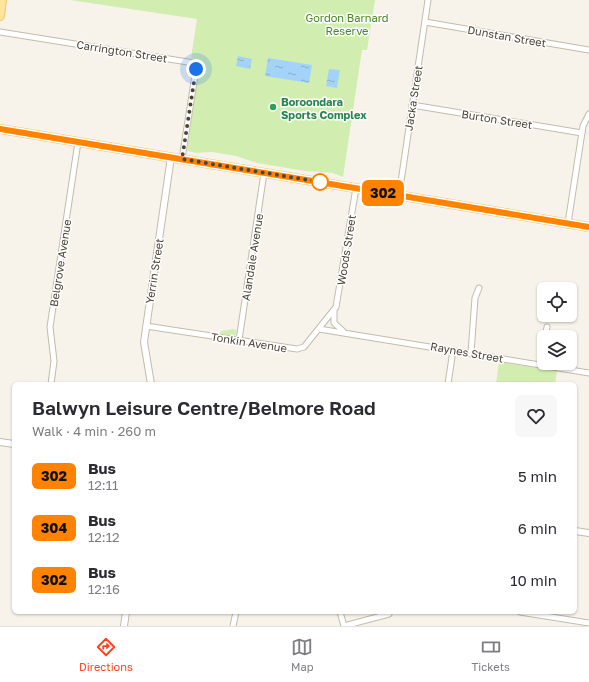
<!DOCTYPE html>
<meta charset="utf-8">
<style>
:root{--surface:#fff;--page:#f7f7f7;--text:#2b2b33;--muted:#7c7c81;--line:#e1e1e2;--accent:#ff4119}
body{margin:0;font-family:"Golos Text",sans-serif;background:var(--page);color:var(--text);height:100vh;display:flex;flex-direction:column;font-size:15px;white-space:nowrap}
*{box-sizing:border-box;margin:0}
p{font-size:13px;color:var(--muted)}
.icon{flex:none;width:22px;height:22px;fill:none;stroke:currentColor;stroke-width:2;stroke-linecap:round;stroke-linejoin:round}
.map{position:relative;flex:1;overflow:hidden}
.details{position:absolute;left:12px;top:382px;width:565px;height:232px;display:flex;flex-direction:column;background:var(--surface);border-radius:6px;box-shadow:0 1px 3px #0004}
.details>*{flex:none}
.badge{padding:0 8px;border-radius:6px;font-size:14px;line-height:26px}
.fabs{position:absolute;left:537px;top:282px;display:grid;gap:8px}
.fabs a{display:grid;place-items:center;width:40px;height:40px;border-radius:6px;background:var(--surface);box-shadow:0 1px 3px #0004;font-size:20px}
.you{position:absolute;width:20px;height:20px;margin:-10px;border:3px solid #fff;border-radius:50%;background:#1a73e8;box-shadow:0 0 0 6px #1a73e833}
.map>.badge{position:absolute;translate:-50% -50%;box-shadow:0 0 0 2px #fff}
.round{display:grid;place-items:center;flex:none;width:42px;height:42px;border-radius:6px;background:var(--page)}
.overview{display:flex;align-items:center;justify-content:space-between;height:68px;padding:0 20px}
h1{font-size:19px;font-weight:600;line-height:30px}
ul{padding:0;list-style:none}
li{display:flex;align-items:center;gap:12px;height:52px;padding:0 20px}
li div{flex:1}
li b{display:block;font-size:15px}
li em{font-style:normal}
li .badge{min-width:44px;font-weight:700;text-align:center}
.tabs{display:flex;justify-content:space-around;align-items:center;height:56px;border-top:1px solid var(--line);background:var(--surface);font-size:11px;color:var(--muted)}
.tabs a{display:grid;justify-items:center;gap:2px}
.tabs .current{color:var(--accent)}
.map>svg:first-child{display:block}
</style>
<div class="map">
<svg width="589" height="626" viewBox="0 0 589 626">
<defs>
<pattern id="water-ripples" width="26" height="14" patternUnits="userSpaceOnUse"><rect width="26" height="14" fill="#a3d3f8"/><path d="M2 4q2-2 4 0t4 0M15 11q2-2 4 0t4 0" fill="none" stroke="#87adca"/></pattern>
</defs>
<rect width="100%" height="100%" fill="#f7f3eb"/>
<g fill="#d1eeb0">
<path d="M70,0H375L367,50H362L343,177L333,173L305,171L257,163L236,156L212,152L197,153L187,151L199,65L198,61L191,58L197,19Z"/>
<path d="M234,329L237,331L235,336L220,334L221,331Z"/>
<path d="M499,362L557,371L555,384H496Z"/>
</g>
<g fill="url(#water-ripples)">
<path d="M238,56L252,59L250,69L236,66Z"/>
<path d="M268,58L312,65L309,83L265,76Z"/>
<path d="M329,69L340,70L337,88L326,86Z"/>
</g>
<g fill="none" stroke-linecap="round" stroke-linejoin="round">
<g stroke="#c3bcac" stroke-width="7">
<g id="minor">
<path d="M425,22L589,50"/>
<path d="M0,32L194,63L196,69L182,159"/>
<path d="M412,105L582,133"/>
<path d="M399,195L428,0"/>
<path d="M568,223L583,126L589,114"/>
<path d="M334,310V323L343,331"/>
<path d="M146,326L297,349L304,347L336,307L356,188"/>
<path d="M319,329L589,373"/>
<path d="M545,337L547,327"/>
<path d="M239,340L264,173"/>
<path d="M471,353L475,298L479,288"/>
<path d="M541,365L544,344"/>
<path d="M51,384L54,361L50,327L78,142"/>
<path d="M448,384L453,350"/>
<path d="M340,612L344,626"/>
<path d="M520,612L589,623"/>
<path d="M233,626L236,612"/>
<path d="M344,626L389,614"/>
</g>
</g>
<g stroke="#c3bcac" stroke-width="8">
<g id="tertiary">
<path d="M151,384L144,342L171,157"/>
<path d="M0,442L14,444"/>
<path d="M575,531L589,533"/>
<path d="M124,626L126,612"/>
</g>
</g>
<g stroke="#efc760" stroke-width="10">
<g id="primary">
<path d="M0,16L2,0"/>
<path d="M0,129L589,227"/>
</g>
</g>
<use href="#minor" stroke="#fff" stroke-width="5"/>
<use href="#tertiary" stroke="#fff" stroke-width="6"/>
<use href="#primary" stroke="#ffe59b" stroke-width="8"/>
</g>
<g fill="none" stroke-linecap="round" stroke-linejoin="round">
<g stroke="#fff" stroke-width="9">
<path id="line" d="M0,129L589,227"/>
</g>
<use href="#line" stroke="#ff8200" stroke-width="6"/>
<path stroke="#4c4437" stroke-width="4" stroke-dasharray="0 7.2" d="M196,69L182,159L320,182"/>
</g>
<circle fill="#2e9e5b" stroke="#fff" stroke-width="1.5" cx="273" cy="107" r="4"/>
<circle fill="#fff" stroke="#ff8200" stroke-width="2" cx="320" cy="182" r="8"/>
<g text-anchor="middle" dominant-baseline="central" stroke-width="3" stroke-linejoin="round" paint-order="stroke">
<g font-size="11" fill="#468523" stroke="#fff">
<text x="347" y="17">Gordon Barnard<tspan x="347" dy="13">Reserve</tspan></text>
</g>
<g font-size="11" fill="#4c4437" stroke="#fff">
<text transform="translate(507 36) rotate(10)">Dunstan Street</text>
<text transform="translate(122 51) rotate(9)">Carrington Street</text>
<text transform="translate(413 98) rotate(-81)">Jacka Street</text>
<text transform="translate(497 119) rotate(9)">Burton Street</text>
<text transform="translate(346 250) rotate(-81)">Woods Street</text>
<text transform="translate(252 257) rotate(-81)">Alandale Avenue</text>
<text transform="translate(60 263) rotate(-81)">Belgrove Avenue</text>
<text transform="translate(154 271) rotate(-81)">Yerrin Street</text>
<text transform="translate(249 342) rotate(9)">Tonkin Avenue</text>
<text transform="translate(467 352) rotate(10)">Raynes Street</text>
</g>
<g font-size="11" font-weight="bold" fill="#27864d" stroke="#fff" text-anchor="start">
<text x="281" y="101">Boroondara<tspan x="281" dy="13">Sports Complex</tspan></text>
</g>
</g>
</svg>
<div class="fabs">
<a><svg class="icon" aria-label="locate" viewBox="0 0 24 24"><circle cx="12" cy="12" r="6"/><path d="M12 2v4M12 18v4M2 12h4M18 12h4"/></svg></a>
<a><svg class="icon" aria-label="layers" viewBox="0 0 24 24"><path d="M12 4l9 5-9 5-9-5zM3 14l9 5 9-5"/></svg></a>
</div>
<div class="you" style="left:196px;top:69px"></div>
<b class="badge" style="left:383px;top:193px;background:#ff8200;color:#111">302</b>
<section class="details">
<div class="overview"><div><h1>Balwyn Leisure Centre/Belmore Road</h1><p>Walk · 4 min · 260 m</p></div><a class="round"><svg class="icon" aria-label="heart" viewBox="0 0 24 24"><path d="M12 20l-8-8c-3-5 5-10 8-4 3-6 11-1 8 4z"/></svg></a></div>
<ul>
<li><span class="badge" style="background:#ff8200;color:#111">302</span><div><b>Bus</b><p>12:11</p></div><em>5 min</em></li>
<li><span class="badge" style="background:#ff8200;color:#111">304</span><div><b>Bus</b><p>12:12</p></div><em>6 min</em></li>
<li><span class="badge" style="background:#ff8200;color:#111">302</span><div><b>Bus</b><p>12:16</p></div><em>10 min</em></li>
</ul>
</section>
</div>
<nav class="tabs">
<a class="current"><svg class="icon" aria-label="directions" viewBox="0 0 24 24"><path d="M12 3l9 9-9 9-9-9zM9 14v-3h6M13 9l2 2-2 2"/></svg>Directions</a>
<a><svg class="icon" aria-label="map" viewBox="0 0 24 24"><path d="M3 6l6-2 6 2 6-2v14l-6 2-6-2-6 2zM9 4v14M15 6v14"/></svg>Map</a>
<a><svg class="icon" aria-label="tickets" viewBox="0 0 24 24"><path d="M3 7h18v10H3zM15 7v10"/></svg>Tickets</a>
</nav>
